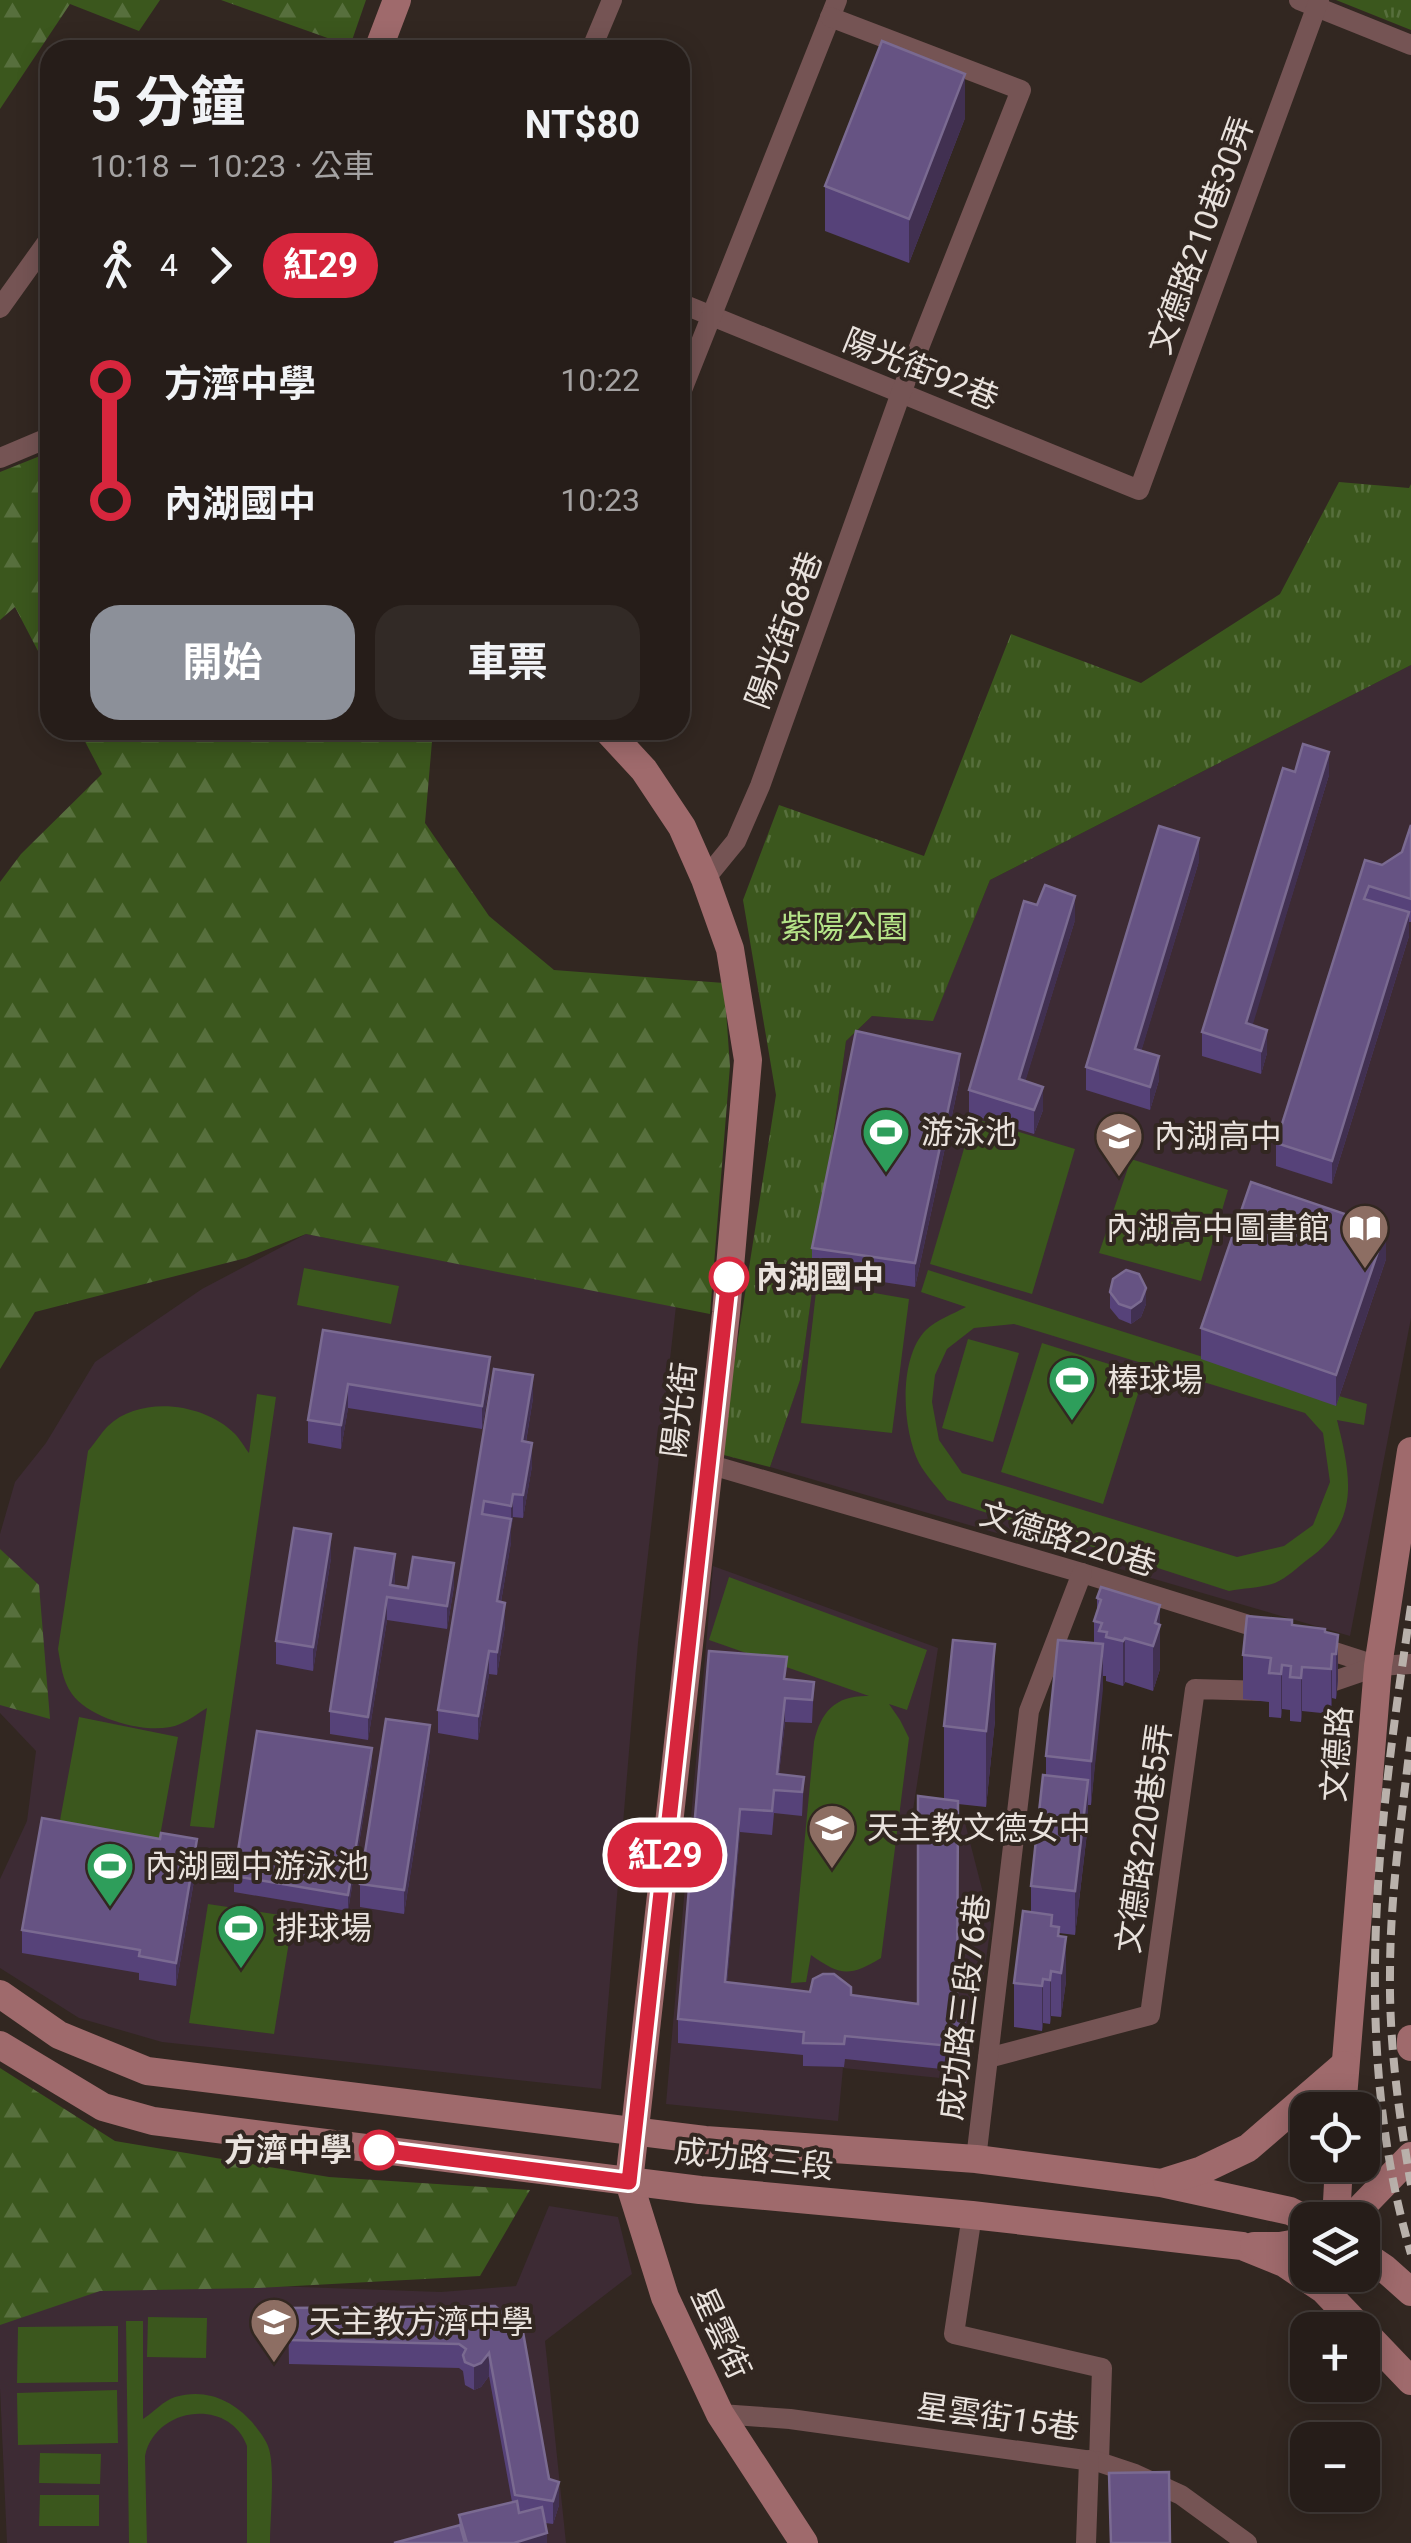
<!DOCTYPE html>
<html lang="zh-TW">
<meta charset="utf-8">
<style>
:root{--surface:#261d19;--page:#322a26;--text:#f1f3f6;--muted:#a4a2a2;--line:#423b38;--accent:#8c9099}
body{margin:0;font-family:Roboto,"Noto Sans TC",sans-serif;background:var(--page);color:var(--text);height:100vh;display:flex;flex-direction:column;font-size:38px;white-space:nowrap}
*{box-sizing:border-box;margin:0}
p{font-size:32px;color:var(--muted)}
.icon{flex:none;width:55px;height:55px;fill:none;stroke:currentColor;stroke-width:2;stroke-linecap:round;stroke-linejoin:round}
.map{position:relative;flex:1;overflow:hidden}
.sheet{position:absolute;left:40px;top:40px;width:650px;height:700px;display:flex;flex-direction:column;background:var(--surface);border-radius:30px;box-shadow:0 5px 25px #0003,0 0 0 2px var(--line)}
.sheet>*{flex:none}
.badge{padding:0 20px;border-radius:32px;font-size:35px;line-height:65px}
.fabs{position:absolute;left:1290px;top:2092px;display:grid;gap:20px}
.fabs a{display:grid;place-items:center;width:90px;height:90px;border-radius:20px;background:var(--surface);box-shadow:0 5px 25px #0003,0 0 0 2px var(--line);font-size:50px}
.map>.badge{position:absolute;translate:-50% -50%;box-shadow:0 0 0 5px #fff}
.legs{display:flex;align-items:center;gap:15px;height:110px;padding:0 50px;font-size:32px}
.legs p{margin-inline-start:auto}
.head{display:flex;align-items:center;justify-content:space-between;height:170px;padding:0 50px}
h1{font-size:55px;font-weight:700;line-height:75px}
.primary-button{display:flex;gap:20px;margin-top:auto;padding:20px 50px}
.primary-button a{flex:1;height:115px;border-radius:30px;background:var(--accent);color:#fff;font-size:40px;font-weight:700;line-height:115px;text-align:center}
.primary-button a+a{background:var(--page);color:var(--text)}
ul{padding:0 50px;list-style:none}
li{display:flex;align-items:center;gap:35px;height:120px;font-size:38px}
li i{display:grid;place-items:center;width:15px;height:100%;margin:0 12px;background:currentColor}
li i::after{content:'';width:25px;height:25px;margin:-12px;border:8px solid;border-radius:50%;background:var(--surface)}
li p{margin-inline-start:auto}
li:first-child i{background:linear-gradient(#0000 50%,currentColor 0)}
li:last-child i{background:linear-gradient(currentColor 50%,#0000 0)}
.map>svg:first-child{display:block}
</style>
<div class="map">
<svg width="1411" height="2543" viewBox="0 0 1411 2543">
<defs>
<pattern id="forest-firs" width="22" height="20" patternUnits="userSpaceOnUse" patternTransform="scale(2.5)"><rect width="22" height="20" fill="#3b571d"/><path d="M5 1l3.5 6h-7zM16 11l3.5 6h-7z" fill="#576f3d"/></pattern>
<pattern id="park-tufts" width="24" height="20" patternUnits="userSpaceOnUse" patternTransform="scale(2.5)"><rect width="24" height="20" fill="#3b571d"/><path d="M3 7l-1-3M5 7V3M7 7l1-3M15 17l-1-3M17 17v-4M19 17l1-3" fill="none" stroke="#576f3d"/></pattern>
</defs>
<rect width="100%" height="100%" fill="#322721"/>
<g fill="#3d2b34">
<path d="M1411,665V1318L1350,1636L770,1467L800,1379L846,1041L872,1016L933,1020L990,880Z"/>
<path d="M306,1234L676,1306L638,1643L601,2089L162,2042L79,2018L0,1968V1879L27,1821L36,1751L0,1713V1534L15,1482L46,1443L95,1362L202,1289Z"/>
<path d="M713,1566L938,1648L913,1810L963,1815L991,1924L969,2081L843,2068L838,2121L666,2104Z"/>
<path d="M549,2206L618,2217L632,2274L545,2341L566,2543H7L0,2388V2293L76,2279L441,2292L516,2286Z"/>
</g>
<g fill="#3b571d" fill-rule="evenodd">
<path d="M973,1118L1075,1149L1032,1294L930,1264Z"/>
<path d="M1131,1159L1228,1190L1201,1281L1099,1253Z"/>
<path d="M304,1268L399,1286L391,1324L297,1305Z"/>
<path d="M928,1270L1203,1357L1367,1404L1364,1425L1337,1420C1351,1477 1361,1522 1307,1560C1298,1567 1287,1578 1275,1583C1262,1588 1244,1588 1229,1591L947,1500C938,1488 926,1476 919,1463C902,1429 898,1358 926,1330C936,1320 953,1314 966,1307L921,1292ZM1014,1324L1305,1413L1323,1433L1330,1482L1313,1525L1284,1546L1237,1557L962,1473L939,1440L932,1402L935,1375L947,1349L974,1328Z"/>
<path d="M817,1283L909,1299L892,1433L801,1423Z"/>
<path d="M968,1339L1019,1353L993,1442L942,1428Z"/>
<path d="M1042,1343L1144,1375L1103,1504L1001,1472Z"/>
<path d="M257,1394L276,1397L214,1828L190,1826L207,1708C198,1713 190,1720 180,1724C152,1737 89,1719 72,1694C62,1680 61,1665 58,1649L88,1451C95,1443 101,1433 108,1426C141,1395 204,1403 235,1434C240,1439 245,1448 249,1453Z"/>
<path d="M729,1577L927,1650L907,1710L889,1704L900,1720L909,1738L881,1958C849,1977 841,1976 811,1955L806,1982L791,1983L814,1742C821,1711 836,1695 869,1696L709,1640Z"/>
<path d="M79,1717L178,1737L156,1858L56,1842Z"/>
<path d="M208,1904L293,1917L274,2034L189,2023Z"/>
<path d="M148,2317L207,2318L206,2358L147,2357Z"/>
<path d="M126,2321H143V2419C154,2412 163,2401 175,2397C206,2388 232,2400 252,2422C258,2430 266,2439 269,2449C275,2469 270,2520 270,2543H247V2446C229,2397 155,2407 145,2456L147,2543H129Z"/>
<path d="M118,2326V2382L17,2383L18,2327Z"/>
<path d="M117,2390L118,2443L18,2445L17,2393Z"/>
<path d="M40,2453L101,2454L100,2484L39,2483Z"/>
<path d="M40,2495H99V2526H39Z"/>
</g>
<g fill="url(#forest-firs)">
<path d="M0,0H160L139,31L70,4L0,109Z"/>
<path d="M221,0H366L350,46Z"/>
<path d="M50,452V674L15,607L0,620V472Z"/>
<path d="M79,730H433L425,823L489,916L554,970L724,983L730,1066L710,1314L306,1234L246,1258L35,1312L0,1369V882L21,854L102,774Z"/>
<path d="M0,1549L39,1585L50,1719L0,1705Z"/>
<path d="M0,2068L115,2141L329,2177L530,2190L480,2276L258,2288L100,2291L0,2325Z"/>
</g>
<g fill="url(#park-tufts)">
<path d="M1336,0H1411V30Z"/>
<path d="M1339,482L1409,488L1411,484V665L990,880L933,1021L872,1016L846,1041L800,1380L770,1467L720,1454L776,1095L743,900L779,805L924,856L1011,634L1141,683L1280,594Z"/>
</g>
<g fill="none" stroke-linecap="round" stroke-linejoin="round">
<g stroke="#755454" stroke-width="20">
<path d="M1299,0L1411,45"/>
<path d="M591,50L612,0"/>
<path d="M680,303L1139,490L1319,0"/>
<path d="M0,308L50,238"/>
<path d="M680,395L837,0"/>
<path d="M0,458L50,437"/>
<path d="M705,879L736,841L760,786L901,393L1021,90L830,17"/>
<path d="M708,1464L1082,1573L1271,1632"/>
<path d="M1313,1645L1378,1666L1411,1664"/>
<path d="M1314,1688L1378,1666"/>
<path d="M988,2058L1150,2015L1195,1689L1266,1691"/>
<path d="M976,2159L1029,1711L1082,1573"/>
<path d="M972,2215L954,2334L1102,2368L1099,2462"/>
<path d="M720,2414L790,2419L1099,2462L1135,2474L1181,2495L1247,2543"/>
<path d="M1086,2543L1089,2460"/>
</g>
<g stroke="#9f6a6c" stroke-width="28">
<path d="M378,50L397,0"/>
<path d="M607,730L644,770L682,827L705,879L730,949L748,1060L726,1313L629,2182L665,2297L720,2414L804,2543"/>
<path d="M0,1994L59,2035L147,2071L705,2140L976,2159L1161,2183L1290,2211L1308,2220"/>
<path d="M1411,2039V2047"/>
<path d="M0,2045L103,2107L153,2121L700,2190L972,2215L1242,2246L1284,2263L1324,2290L1411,2381"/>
<path d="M1342,2110L1378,1666L1411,1451"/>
<path d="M1167,2181L1202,2170L1248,2148L1344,2065"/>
<path d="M1336,2220L1339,2165"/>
<path d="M1349,2220L1411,2156"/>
<path d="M1254,2246H1280L1308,2241"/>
<path d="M1362,2253L1384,2268L1411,2292"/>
</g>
<g stroke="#b9b1ab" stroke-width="8" stroke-dasharray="15 8" stroke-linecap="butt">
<path d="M1411,1606C1379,1821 1349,2042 1411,2254"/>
<path d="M1411,1737C1402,1815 1390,1894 1390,1973C1389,2044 1399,2115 1411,2185"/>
</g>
</g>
<g fill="#564279">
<path d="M965,118L909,263L825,231V186Z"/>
<path d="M1295,772L1329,775L1252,1025L1267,1053L1261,1074L1202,1056V1032Z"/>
<path d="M1411,825V922H1409V936L1332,1184L1276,1166V1143L1365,860L1382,865L1402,852Z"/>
<path d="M1199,861L1141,1051L1159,1080L1150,1110L1086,1090V1067Z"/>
<path d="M1075,920L1025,1081L1043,1110L1034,1134L969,1114V1090Z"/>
<path d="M960,1078L915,1287L812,1271V1248Z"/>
<path d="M1386,1259L1336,1406L1201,1359V1328Z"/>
<path d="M1110,1292L1146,1304L1141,1317L1131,1324L1119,1319L1110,1308Z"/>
<path d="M323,1330L490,1381L482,1429L348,1408L341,1449L308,1443V1420Z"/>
<path d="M494,1369L533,1398L526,1442L532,1466L523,1518L513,1517L511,1529V1542L501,1602L505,1626L497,1675L489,1674L478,1740L438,1733V1710Z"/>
<path d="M331,1558L313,1671L276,1664V1641Z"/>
<path d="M395,1578L394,1586L408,1588L454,1586L447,1629L387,1620L368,1740L330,1734V1711Z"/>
<path d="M1097,1598L1160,1605V1669L1153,1691L1125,1682L1123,1686L1106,1681V1676H1103L1091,1805H1088V1824L1075,1935L1059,1933L1066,1981L1061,2017L1051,2016L1050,2024L1043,2023L1042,2031L1014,2027V1983L1031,1913V1886L1046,1775V1756L1094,1643V1621L1097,1613Z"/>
<path d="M1292,1625L1338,1635V1680L1336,1699L1332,1698L1331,1714L1302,1711L1301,1722L1290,1721V1710L1282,1709L1281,1718L1269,1717V1702L1243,1699V1655Z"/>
<path d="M709,1651L787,1679L814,1682L812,1723L785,1722L779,1774L804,1777L802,1816L774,1813L772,1835L740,1832L727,1982L810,1992L851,1995L918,2004L944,1799V1726L995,1720L986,1807L958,1804L957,2007L966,2032L961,2071L845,2059L844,2067L803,2066V2055L678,2043V2019Z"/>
<path d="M430,1749L404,1914L360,1907V1884Z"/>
<path d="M372,1764L348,1911L234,1892V1876Z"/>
<path d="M197,1863L176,1986L139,1980V1973L22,1953V1930Z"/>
<path d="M495,2306L559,2505L553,2524L545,2523L547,2543H394L459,2525V2515L512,2502L489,2376L481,2387L474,2390L465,2385L463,2371L459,2368L289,2364L288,2308Z"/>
</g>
<g fill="#413051">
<path d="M965,74V118L909,263V219Z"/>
<path d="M1329,752V775L1246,1047V1023Z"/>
<path d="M1199,838V861L1135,1072V1049Z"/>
<path d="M1075,896V920L1019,1102V1079Z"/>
<path d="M1409,912V936L1332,1184V1161Z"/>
<path d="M1267,1030V1053L1261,1074V1051Z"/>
<path d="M960,1054V1078L915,1287V1263Z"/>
<path d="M1159,1056V1080L1150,1110V1087Z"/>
<path d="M1043,1087V1110L1034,1134V1110Z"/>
<path d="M1386,1228V1259L1336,1406V1375Z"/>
<path d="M1146,1288V1304L1141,1317L1131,1324V1308Z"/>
<path d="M490,1357V1381L482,1429V1406Z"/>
<path d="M533,1375V1398L522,1465V1441Z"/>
<path d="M348,1384V1408L341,1449V1425Z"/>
<path d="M532,1443V1466L523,1518V1495Z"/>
<path d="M513,1494V1517L511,1529V1506Z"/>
<path d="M511,1519V1542L497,1625V1601Z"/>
<path d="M331,1534V1558L313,1671V1647Z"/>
<path d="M395,1554V1578L392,1598L390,1585Z"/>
<path d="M454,1563V1586L447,1629V1606Z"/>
<path d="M387,1597V1620L368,1740V1717Z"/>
<path d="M505,1603V1626L497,1675V1652Z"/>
<path d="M1160,1605V1669L1153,1691V1646L1155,1623Z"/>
<path d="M1338,1635V1680L1336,1699V1654Z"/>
<path d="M1125,1638V1682L1123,1686V1641Z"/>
<path d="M995,1644V1720L986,1807V1731Z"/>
<path d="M1103,1644V1689L1091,1805V1761Z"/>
<path d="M489,1651V1674L478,1740V1716Z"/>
<path d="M1332,1654V1698L1331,1714V1669Z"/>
<path d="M1282,1665V1709L1281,1718V1674Z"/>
<path d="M1302,1667V1711L1301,1722V1678Z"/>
<path d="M785,1698V1722L777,1790V1774Z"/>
<path d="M430,1725V1749L404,1914V1890Z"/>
<path d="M372,1748V1764L348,1911V1895Z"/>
<path d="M1088,1780V1824L1075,1935V1891Z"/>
<path d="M740,1809V1832L725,2005V1982Z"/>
<path d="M197,1839V1863L176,1986V1963Z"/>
<path d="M1066,1937V1981L1061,2017V1973Z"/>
<path d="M1051,1971V2016L1050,2024V1980Z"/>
<path d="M1043,1979V2023L1042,2031V1986Z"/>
<path d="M966,2009V2032L961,2071V2047Z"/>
<path d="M489,2353V2376L481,2387L474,2390V2366Z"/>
<path d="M559,2482V2505L553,2524V2501Z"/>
<path d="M547,2533V2543H514Z"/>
</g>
<g fill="#665383" stroke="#7a6a91" stroke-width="2.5">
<path d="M882,41L965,74L909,219L825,186Z"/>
<path d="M1303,744L1329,752L1246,1023L1267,1030L1261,1051L1202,1032L1283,768L1295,772Z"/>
<path d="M1411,825V899L1369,886L1364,899L1409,912L1332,1161L1276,1143L1365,860L1382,865L1402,852Z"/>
<path d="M1159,826L1199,838L1135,1049L1159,1056L1150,1087L1086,1067Z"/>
<path d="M1045,885L1075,896L1019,1079L1043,1087L1034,1110L969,1090L1024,901L1037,905Z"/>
<path d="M856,1031L960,1054L915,1263L812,1248Z"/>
<path d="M1251,1182L1386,1228L1336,1375L1201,1328Z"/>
<path d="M1126,1270L1139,1274L1146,1288L1141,1301L1131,1308L1119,1304L1110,1292L1113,1279Z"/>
<path d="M323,1330L490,1357L482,1406L348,1384L341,1425L308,1420Z"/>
<path d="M494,1369L533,1375L522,1441L532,1443L523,1495L513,1494L511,1506L484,1501L482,1514L511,1519L497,1601L505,1603L497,1652L489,1651L478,1716L438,1710Z"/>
<path d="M294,1528L331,1534L313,1647L276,1641Z"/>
<path d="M355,1548L395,1554L390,1585L408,1588L413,1557L454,1563L447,1606L387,1597L368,1717L330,1711Z"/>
<path d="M1101,1587L1160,1605L1155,1623L1160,1625L1153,1646L1125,1638L1123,1641L1106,1637L1107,1632L1099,1631L1102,1623L1094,1621L1101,1600L1097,1598Z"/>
<path d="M1247,1616L1292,1620V1625L1325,1629V1632L1338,1635L1336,1654H1332L1331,1669L1302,1667L1301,1678L1290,1677L1291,1666L1282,1665L1281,1674L1269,1673L1271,1658L1243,1655Z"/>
<path d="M953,1640L995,1644L986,1731L944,1726Z"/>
<path d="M1058,1640L1103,1644L1091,1761L1046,1756Z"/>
<path d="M709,1651L787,1657L784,1679L814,1682L812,1700L785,1698L777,1774L804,1777L802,1792L774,1790L772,1811L740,1809L725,1982L810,1992L813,1979L823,1974H834L851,1987V1995L918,2004V1796L958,1801L957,2007L966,2009L961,2047L845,2036L844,2044L803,2043L804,2032L678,2019Z"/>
<path d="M386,1719L430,1725L404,1890L360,1884Z"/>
<path d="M257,1731L372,1748L348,1895L234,1876Z"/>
<path d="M1043,1775L1088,1780L1075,1891L1031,1886Z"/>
<path d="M42,1818L160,1839L161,1833L197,1839L176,1963L139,1956L140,1950L22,1930Z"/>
<path d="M1023,1911L1052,1915L1051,1926L1059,1927L1058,1936L1066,1937L1061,1973L1051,1971L1050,1980L1043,1979L1042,1986L1014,1983Z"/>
<path d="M495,2306L523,2332L549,2479L559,2482L553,2501L515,2495L489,2353L481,2363L474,2366L465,2362L463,2355L466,2349L459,2344L289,2340L288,2308Z"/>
<path d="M1169,2472L1170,2543H1111L1109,2473Z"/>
<path d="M517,2501L519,2513L542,2507L547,2533L514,2543H467L459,2515Z"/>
<path d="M460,2525L465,2543H394Z"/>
</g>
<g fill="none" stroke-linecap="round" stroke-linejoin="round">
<g stroke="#fff" stroke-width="22">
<path id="line-1" d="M379,2150L629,2182L729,1277"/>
</g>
<use href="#line-1" stroke="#d7263d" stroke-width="15"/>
</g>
<defs>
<g id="stadium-pin" transform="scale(2.5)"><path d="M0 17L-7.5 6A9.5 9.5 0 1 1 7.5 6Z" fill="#2e9e5b" stroke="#322721"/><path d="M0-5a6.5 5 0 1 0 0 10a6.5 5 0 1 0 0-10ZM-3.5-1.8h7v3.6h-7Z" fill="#fff"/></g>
<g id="school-pin" transform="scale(2.5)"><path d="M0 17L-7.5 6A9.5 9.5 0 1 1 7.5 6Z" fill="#8d6e63" stroke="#322721"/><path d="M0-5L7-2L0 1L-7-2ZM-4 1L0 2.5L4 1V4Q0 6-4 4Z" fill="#fff"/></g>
<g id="library-pin" transform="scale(2.5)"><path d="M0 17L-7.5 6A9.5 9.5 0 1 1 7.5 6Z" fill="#8d6e63" stroke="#322721"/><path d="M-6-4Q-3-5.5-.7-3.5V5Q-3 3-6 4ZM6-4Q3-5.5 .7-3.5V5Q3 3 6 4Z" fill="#fff"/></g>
</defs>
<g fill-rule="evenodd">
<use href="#stadium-pin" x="886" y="1132"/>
<use href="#school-pin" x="1119" y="1136"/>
<use href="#library-pin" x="1365" y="1228"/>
<use href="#stadium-pin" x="1072" y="1380"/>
<use href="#school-pin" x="832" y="1828"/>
<use href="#stadium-pin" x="110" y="1866"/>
<use href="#stadium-pin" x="241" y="1928"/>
<use href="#school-pin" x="274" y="2322"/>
</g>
<g fill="#fff" stroke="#d7263d" stroke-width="5">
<circle cx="729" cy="1277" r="18"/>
<circle cx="379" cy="2150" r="18"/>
</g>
<g text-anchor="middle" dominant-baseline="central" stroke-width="8" stroke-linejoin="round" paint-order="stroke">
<g font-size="32" fill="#e9e2dd" stroke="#322721">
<text transform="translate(1201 235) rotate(-70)">文德路210巷30弄</text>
<text transform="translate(921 369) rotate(22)">陽光街92巷</text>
<text transform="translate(784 630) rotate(-70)">陽光街68巷</text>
<text transform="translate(679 1410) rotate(-83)">陽光街</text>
<text transform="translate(1068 1539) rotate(17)">文德路220巷</text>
<text transform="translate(1337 1754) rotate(-86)">文德路</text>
<text transform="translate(1144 1838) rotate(-82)">文德路220巷5弄</text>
<text transform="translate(964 2007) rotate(-83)">成功路三段76巷</text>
<text transform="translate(754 2159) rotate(6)">成功路三段</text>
<text transform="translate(721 2333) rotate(65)">星雲街</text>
<text transform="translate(998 2417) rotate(8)">星雲街15巷</text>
</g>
<g font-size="32" fill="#b5e488" stroke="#322721">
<text x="844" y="927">紫陽公園</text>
</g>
<g font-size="32" fill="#e9e2dd" stroke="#322721" text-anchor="start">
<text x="921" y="1132">游泳池</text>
<text x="1154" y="1136">內湖高中</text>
<text x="1330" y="1228" text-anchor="end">內湖高中圖書館</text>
<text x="1107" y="1380">棒球場</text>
<text x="867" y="1828">天主教文德女中</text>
<text x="145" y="1866">內湖國中游泳池</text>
<text x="276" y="1928">排球場</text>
<text x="309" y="2322">天主教方濟中學</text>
</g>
<g font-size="32" font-weight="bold" fill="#e9e2dd" stroke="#322721" text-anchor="start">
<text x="756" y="1277">內湖國中</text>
<text x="352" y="2150" text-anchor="end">方濟中學</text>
</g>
</g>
</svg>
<div class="fabs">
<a><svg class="icon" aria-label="locate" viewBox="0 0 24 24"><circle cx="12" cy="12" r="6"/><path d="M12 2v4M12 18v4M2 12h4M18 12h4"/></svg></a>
<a><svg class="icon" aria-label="layers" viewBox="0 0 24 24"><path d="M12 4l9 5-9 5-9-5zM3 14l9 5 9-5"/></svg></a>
<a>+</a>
<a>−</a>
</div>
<b class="badge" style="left:665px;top:1855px;background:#d7263d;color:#fff">紅29</b>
<section class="sheet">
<div class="head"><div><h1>5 分鐘</h1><p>10:18 – 10:23 · 公車</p></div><b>NT$80</b></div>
<div class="legs"><svg class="icon" aria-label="walk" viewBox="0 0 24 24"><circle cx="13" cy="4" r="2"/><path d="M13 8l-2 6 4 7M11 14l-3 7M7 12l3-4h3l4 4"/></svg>4<svg class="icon" aria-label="forward" viewBox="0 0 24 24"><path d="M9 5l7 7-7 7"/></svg><b class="badge" style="background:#d7263d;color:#fff">紅29</b></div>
<ul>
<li><i style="color:#d7263d"></i><b>方濟中學</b><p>10:22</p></li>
<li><i style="color:#d7263d"></i><b>內湖國中</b><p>10:23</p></li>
</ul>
<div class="primary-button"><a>開始</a><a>車票</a></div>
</section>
</div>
